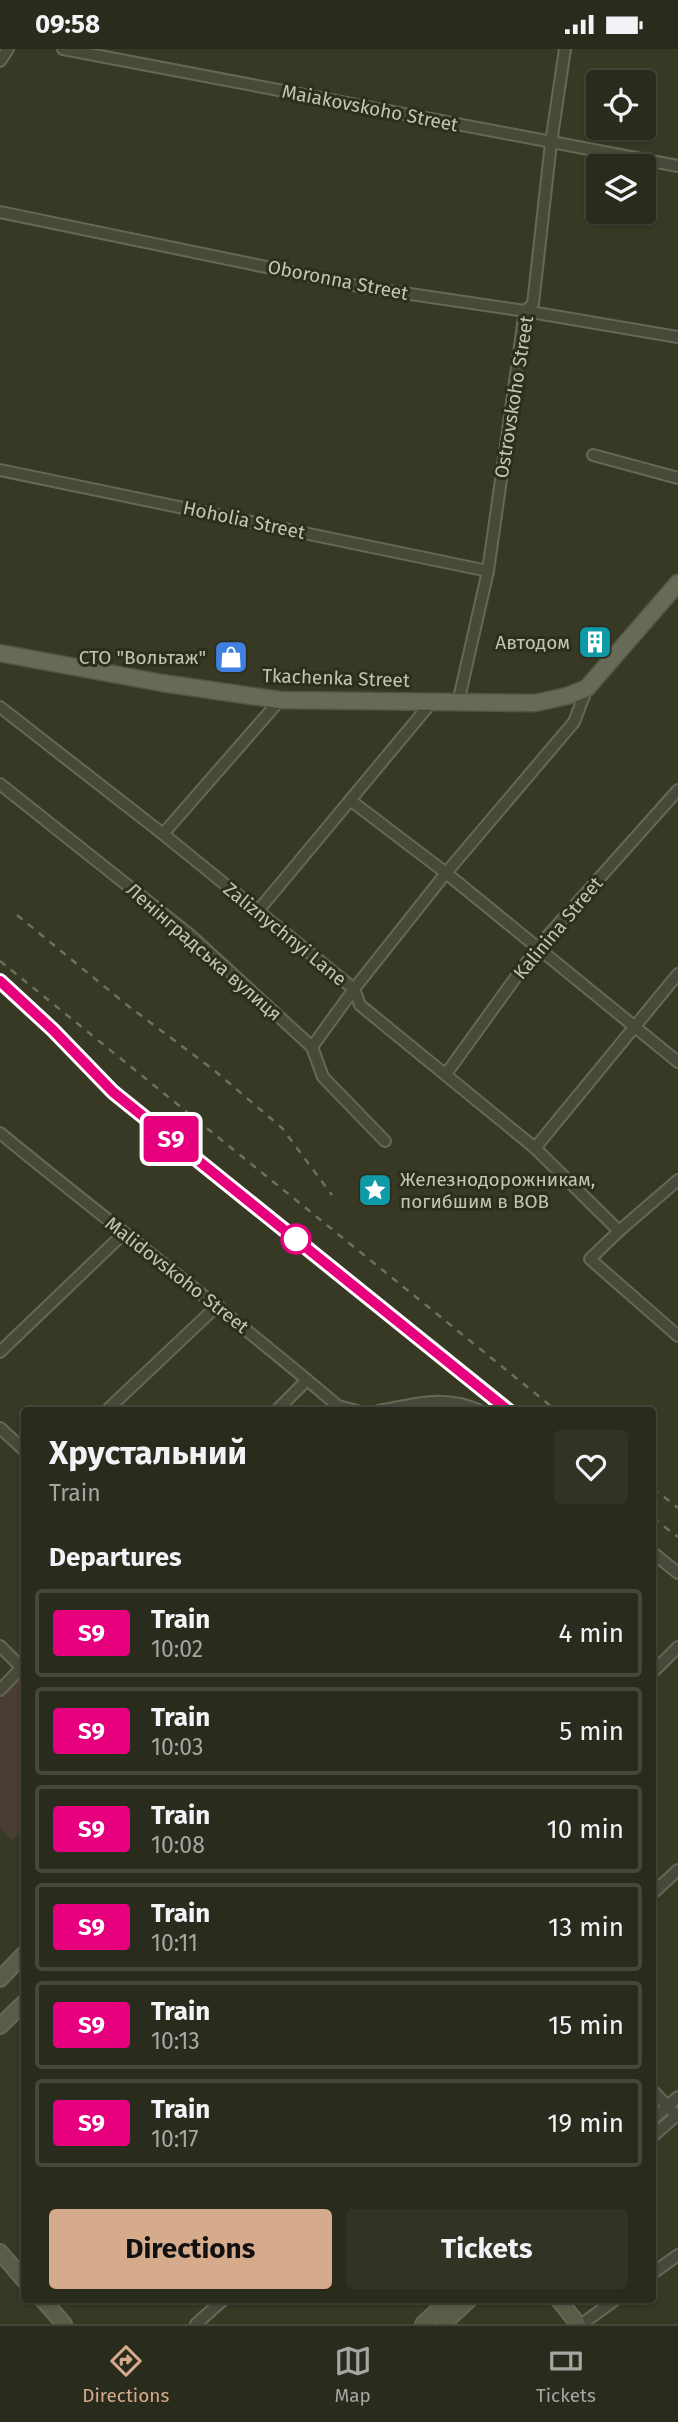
<!DOCTYPE html>
<meta charset="utf-8">
<style>
:root{--surface:#292b1c;--page:#313325;--text:#f1f3f6;--muted:#a5a7a3;--line:#45473b;--accent:#d6ab8b}
body{margin:0;font-family:"Fira Sans",sans-serif;background:var(--page);color:var(--text);height:100vh;display:flex;flex-direction:column;font-size:26px;white-space:nowrap}
*{box-sizing:border-box;margin:0}
p{font-size:23px;color:var(--muted)}
.icon{flex:none;width:38px;height:38px;fill:none;stroke:currentColor;stroke-width:2;stroke-linecap:round;stroke-linejoin:round}
.map{position:relative;flex:1;overflow:hidden}
.sheet{position:absolute;left:21px;top:1358px;width:635px;height:896px;display:flex;flex-direction:column;background:var(--surface);border-radius:7px;box-shadow:0 2px 5px #0004,0 0 0 2px var(--line)}
.sheet>*{flex:none}
.badge{padding:0 14px;border-radius:5px;font-size:24px;line-height:46px}
.controls{position:absolute;left:586px;top:21px;display:grid;gap:14px}
.controls a{display:grid;place-items:center;width:70px;height:70px;border-radius:7px;background:var(--surface);box-shadow:0 2px 5px #0004,0 0 0 2px var(--line);font-size:35px}
.map>.badge{position:absolute;translate:-50% -50%;box-shadow:0 0 0 4px #fff}
h2{padding:0 28px;font-size:26px;line-height:63px}
.round{display:grid;place-items:center;flex:none;width:74px;height:74px;border-radius:7px;background:var(--page)}
.summary{display:flex;align-items:center;justify-content:space-between;height:119px;padding:0 28px}
h1{font-size:33px;font-weight:700;line-height:52px}
.cta{display:flex;gap:14px;margin-top:auto;padding:14px 28px}
.cta a{flex:1;height:80px;border-radius:7px;background:var(--accent);color:#111;font-size:28px;font-weight:700;line-height:80px;text-align:center}
.cta a+a{background:var(--page);color:var(--text)}
ul{padding:0;list-style:none}
li{display:flex;align-items:center;gap:21px;height:88px;margin:0 14px 10px;padding:0 14px;border:4px solid var(--line);border-radius:7px}
li div{flex:1}
li b{display:block;font-size:26px}
li em{font-style:normal}
li .badge{min-width:77px;font-weight:700;text-align:center}
.status{display:flex;justify-content:space-between;align-items:center;height:49px;padding:0 35px;background:var(--surface);direction:ltr}
.status svg{height:19px;fill:currentColor}
.tab-bar{display:flex;justify-content:space-around;align-items:center;height:98px;border-top:2px solid var(--line);background:var(--surface);font-size:19px;color:var(--muted)}
.tab-bar a{display:grid;justify-items:center;gap:4px}
.tab-bar .selected{color:var(--accent)}
.map>svg:first-child{display:block}
</style>
<div class="status"><b>09:58</b><svg viewBox="0 0 49 12"><path d="M0 12V9h3v3zM5 12V6h3v6zM10 12V3h3v9zM15 12V0h3v12zM26 1h20v11H26zM47 4h2v5h-2z"/></svg></div>
<div class="map">
<svg width="678" height="2275" viewBox="0 0 678 2275">
<rect width="100%" height="100%" fill="#373925"/>
<path fill="#493d34" d="M24,1625V1778L12,1791L0,1778V1650Z"/>
<g fill="none" stroke-linecap="round" stroke-linejoin="round">
<g stroke="#666857" stroke-width="14">
<g id="street">
<path d="M63,0L678,117"/>
<path d="M0,12L8,0"/>
<path d="M0,163L363,238L525,262L678,288"/>
<path d="M593,406L678,429"/>
<path d="M0,421L488,522"/>
<path d="M458,654L488,522L525,262L533,255L551,94L565,0"/>
<path d="M0,658L163,785L354,940L360,956L535,1099L619,1182"/>
<path d="M0,735L190,886L312,998L323,1028L385,1092"/>
<path d="M350,751L446,824L678,1013"/>
<path d="M163,785L280,651"/>
<path d="M257,863L431,654"/>
<path d="M312,998L354,940L446,824L574,673L587,639"/>
<path d="M446,1025L537,899L678,741"/>
<path d="M0,1084C112,1176 228,1263 338,1357L357,1362"/>
<path d="M535,1099L678,925"/>
<path d="M678,1131L619,1182L590,1210L678,1287"/>
<path d="M0,1303L123,1185"/>
<path d="M106,1362L218,1256"/>
<path d="M276,1362L307,1331"/>
<path d="M378,1362C416,1355 445,1345 481,1362"/>
<path d="M0,1379L24,1401"/>
<path d="M653,1504L678,1524"/>
<path d="M0,1597L24,1621"/>
<path d="M653,1623L678,1598"/>
<path d="M0,1641L24,1616"/>
<path d="M653,1844L678,1821"/>
<path d="M653,2042L678,2068"/>
<path d="M653,2070L678,2048"/>
<path d="M653,2087L678,2065"/>
<path d="M653,2224L678,2206"/>
<path d="M196,2275L224,2250"/>
<path d="M582,2275L616,2250"/>
</g>
</g>
<g stroke="#666857" stroke-width="18">
<g id="secondary">
<path d="M0,1930L24,1905"/>
<path d="M0,1977L24,1954"/>
<path d="M0,2203L24,2231"/>
<path d="M42,2250L64,2275"/>
<path d="M558,2250L578,2275"/>
<path d="M423,2275L450,2250"/>
<path d="M443,2275L470,2250"/>
</g>
</g>
<g stroke="#545645" stroke-width="19">
<path id="primary" d="M0,604L162,634L280,651L535,654L567,647L587,639L678,534"/>
</g>
<use href="#street" stroke="#484a39" stroke-width="10"/>
<use href="#secondary" stroke="#595c47" stroke-width="14"/>
<use href="#primary" stroke="#676a57" stroke-width="16"/>
<g stroke="#6e705b" stroke-width="2.5" stroke-dasharray="7 7" stroke-linecap="butt">
<path d="M17,866L127,956L215,1022L282,1079L332,1146"/>
<path d="M0,912L557,1362"/>
<path d="M0,932L53,981L113,1043L509,1362"/>
<path d="M653,1439L678,1459"/>
<path d="M653,1469L678,1488"/>
</g>
</g>
<g fill="none" stroke-linecap="round" stroke-linejoin="round">
<g stroke="#fff" stroke-width="16">
<path id="line" d="M0,932L53,981L113,1043L509,1362"/>
</g>
<use href="#line" stroke="#e6007e" stroke-width="10"/>
</g>
<defs>
<g id="building-square" transform="scale(1.75)"><rect x="-9" y="-9" width="18" height="18" rx="4" fill="#0f9aa8" stroke="#2d2f1e"/><path d="M-4-6H4V6H1V3H-1V6H-4ZM-2.5-4.3h1.7v1.8h-1.7ZM.8-4.3h1.7v1.8H.8ZM-2.5-1h1.7V.8h-1.7ZM.8-1h1.7V.8H.8Z" fill="#fff"/></g>
<g id="shop-square" transform="scale(1.75)"><rect x="-9" y="-9" width="18" height="18" rx="4" fill="#3f7fe0" stroke="#2d2f1e"/><path d="M-5-2.5h2.3a2.7 3.5 0 0 1 5.4 0H5L5.5 6h-11ZM-1.5-2.5h3a1.5 2.3 0 0 0-3 0Z" fill="#fff"/></g>
<g id="sight-square" transform="scale(1.75)"><rect x="-9" y="-9" width="18" height="18" rx="4" fill="#0f9aa8" stroke="#2d2f1e"/><path d="M0-6L1.8-2.2L6-1.7L2.9 1.2L3.7 5.4L0 3.3L-3.7 5.4L-2.9 1.2L-6-1.7L-1.8-2.2Z" fill="#fff"/></g>
</defs>
<g fill-rule="evenodd">
<use href="#building-square" x="595" y="593"/>
<use href="#shop-square" x="231" y="608"/>
<use href="#sight-square" x="375" y="1141"/>
</g>
<circle fill="#fff" stroke="#e6007e" stroke-width="3.5" cx="296" cy="1190" r="14"/>
<g text-anchor="middle" dominant-baseline="central" stroke-width="6" stroke-linejoin="round" paint-order="stroke">
<g font-size="19" fill="#c3c5b4" stroke="#2d2f1e">
<text transform="translate(370 59) rotate(11)">Maiakovskoho Street</text>
<text transform="translate(338 231) rotate(11)">Oboronna Street</text>
<text transform="translate(514 348) rotate(-81)">Ostrovskoho Street</text>
<text transform="translate(244 471) rotate(12)">Hoholia Street</text>
<text transform="translate(336 629) rotate(2)">Tkachenka Street</text>
<text transform="translate(558 879) rotate(-50)">Kalinina Street</text>
<text transform="translate(285 885) rotate(39)">Zaliznychnyi Lane</text>
<text transform="translate(204 903) rotate(41)">Ленінградська вулиця</text>
<text transform="translate(177 1226) rotate(38)">Malidovskoho Street</text>
</g>
<g font-size="19" fill="#c3c5b4" stroke="#2d2f1e" text-anchor="end">
<text x="570" y="593">Автодом</text>
<text x="206" y="608">СТО "Вольтаж"</text>
<text x="400" y="1130" text-anchor="start">Железнодорожникам,<tspan x="400" dy="22">погибшим в ВОВ</tspan></text>
</g>
</g>
</svg>
<div class="controls">
<a><svg class="icon" aria-label="locate" viewBox="0 0 24 24"><circle cx="12" cy="12" r="6"/><path d="M12 2v4M12 18v4M2 12h4M18 12h4"/></svg></a>
<a><svg class="icon" aria-label="layers" viewBox="0 0 24 24"><path d="M12 4l9 5-9 5-9-5zM3 14l9 5 9-5"/></svg></a>
</div>
<b class="badge" style="left:171px;top:1090px;background:#e6007e;color:#fff">S9</b>
<section class="sheet">
<div class="summary"><div><h1>Хрустальний</h1><p>Train</p></div><a class="round"><svg class="icon" aria-label="heart" viewBox="0 0 24 24"><path d="M12 20l-8-8c-3-5 5-10 8-4 3-6 11-1 8 4z"/></svg></a></div>
<h2>Departures</h2>
<ul>
<li><span class="badge" style="background:#e6007e;color:#fff">S9</span><div><b>Train</b><p>10:02</p></div><em>4 min</em></li>
<li><span class="badge" style="background:#e6007e;color:#fff">S9</span><div><b>Train</b><p>10:03</p></div><em>5 min</em></li>
<li><span class="badge" style="background:#e6007e;color:#fff">S9</span><div><b>Train</b><p>10:08</p></div><em>10 min</em></li>
<li><span class="badge" style="background:#e6007e;color:#fff">S9</span><div><b>Train</b><p>10:11</p></div><em>13 min</em></li>
<li><span class="badge" style="background:#e6007e;color:#fff">S9</span><div><b>Train</b><p>10:13</p></div><em>15 min</em></li>
<li><span class="badge" style="background:#e6007e;color:#fff">S9</span><div><b>Train</b><p>10:17</p></div><em>19 min</em></li>
</ul>
<div class="cta"><a>Directions</a><a>Tickets</a></div>
</section>
</div>
<nav class="tab-bar">
<a class="selected"><svg class="icon" aria-label="directions" viewBox="0 0 24 24"><path d="M12 3l9 9-9 9-9-9zM9 14v-3h6M13 9l2 2-2 2"/></svg>Directions</a>
<a><svg class="icon" aria-label="map" viewBox="0 0 24 24"><path d="M3 6l6-2 6 2 6-2v14l-6 2-6-2-6 2zM9 4v14M15 6v14"/></svg>Map</a>
<a><svg class="icon" aria-label="tickets" viewBox="0 0 24 24"><path d="M3 7h18v10H3zM15 7v10"/></svg>Tickets</a>
</nav>
